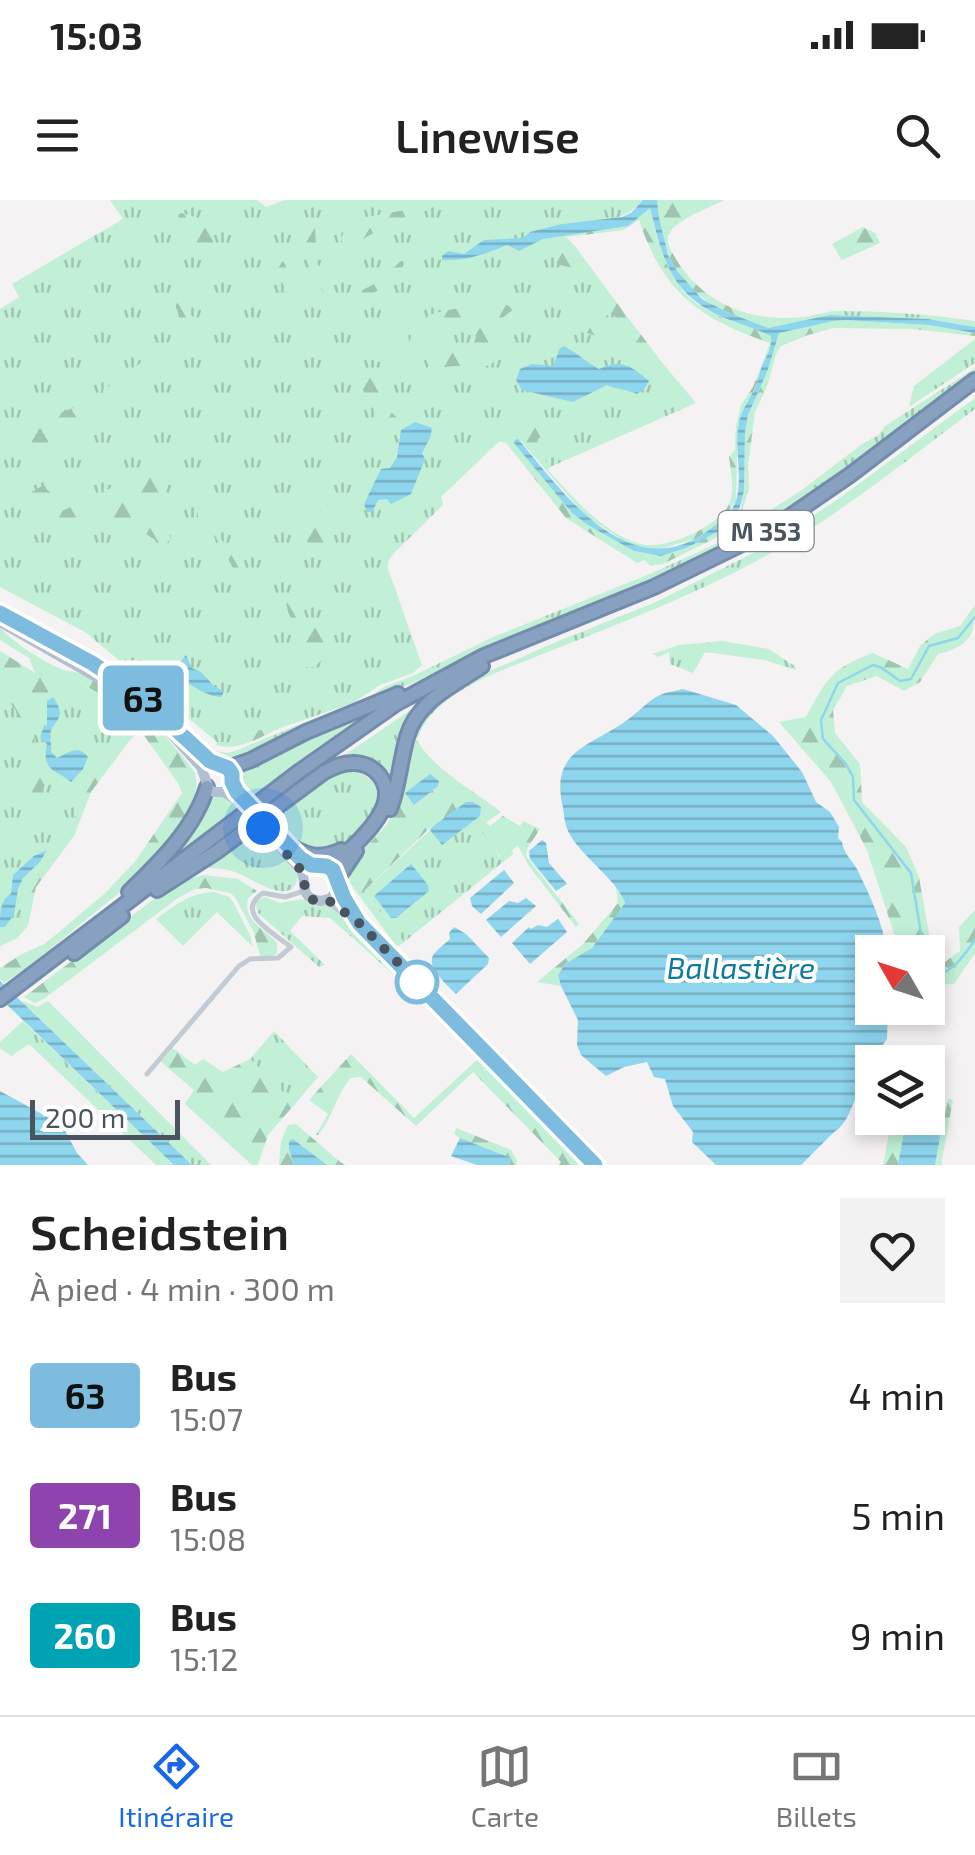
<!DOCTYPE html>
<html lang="fr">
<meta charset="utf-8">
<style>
:root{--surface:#fff;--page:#f2f2f2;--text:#222;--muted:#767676;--line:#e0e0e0;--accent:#1868e7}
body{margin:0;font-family:"Exo 2",sans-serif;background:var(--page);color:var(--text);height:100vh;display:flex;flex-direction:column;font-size:38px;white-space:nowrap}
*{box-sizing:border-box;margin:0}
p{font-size:32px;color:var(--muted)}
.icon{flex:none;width:55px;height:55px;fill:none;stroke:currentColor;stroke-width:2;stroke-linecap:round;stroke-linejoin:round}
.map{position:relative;height:965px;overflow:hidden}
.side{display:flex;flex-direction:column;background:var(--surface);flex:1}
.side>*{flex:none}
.badge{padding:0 20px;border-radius:8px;font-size:35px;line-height:65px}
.needle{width:65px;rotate:309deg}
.buttons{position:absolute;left:855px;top:735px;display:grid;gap:20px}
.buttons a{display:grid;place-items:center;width:90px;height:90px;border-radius:0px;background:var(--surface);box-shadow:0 5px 15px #0003;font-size:50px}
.scale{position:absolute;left:30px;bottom:25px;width:150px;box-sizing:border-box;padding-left:10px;border:5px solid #49545f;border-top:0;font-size:28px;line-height:35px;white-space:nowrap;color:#49545f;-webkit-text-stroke:8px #fff;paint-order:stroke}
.you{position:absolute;width:50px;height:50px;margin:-25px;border:8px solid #fff;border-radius:50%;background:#1a73e8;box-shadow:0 0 0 15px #1a73e833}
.map>.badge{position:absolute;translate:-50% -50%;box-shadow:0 0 0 5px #fff}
.round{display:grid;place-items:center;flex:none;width:105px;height:105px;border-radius:0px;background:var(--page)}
.overview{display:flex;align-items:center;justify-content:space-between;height:170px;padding:0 30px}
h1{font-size:48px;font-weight:600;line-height:75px}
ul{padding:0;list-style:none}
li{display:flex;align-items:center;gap:30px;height:120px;padding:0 30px}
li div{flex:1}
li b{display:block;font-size:38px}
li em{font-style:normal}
li .badge{min-width:110px;font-weight:700;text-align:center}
.status{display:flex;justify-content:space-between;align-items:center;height:70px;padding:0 50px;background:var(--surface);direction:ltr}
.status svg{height:28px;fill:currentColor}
header{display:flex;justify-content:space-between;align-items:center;height:130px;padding:0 30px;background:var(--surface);font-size:45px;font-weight:600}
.tabs{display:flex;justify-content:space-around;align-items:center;height:140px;border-top:2px solid var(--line);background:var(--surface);font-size:28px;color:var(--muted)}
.tabs a{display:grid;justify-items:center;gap:5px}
.tabs .selected{color:var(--accent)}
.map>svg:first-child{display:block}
</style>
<div class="status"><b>15:03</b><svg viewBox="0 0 49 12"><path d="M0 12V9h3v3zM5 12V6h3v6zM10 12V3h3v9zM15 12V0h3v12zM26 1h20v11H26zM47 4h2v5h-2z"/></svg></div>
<header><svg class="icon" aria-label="menu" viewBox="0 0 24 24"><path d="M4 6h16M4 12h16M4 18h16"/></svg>Linewise<svg class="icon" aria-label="search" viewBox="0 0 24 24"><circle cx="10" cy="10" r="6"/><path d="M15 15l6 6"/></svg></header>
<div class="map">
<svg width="975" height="965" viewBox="0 0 975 965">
<defs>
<pattern id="grass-tufts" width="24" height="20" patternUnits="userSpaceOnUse" patternTransform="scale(2.5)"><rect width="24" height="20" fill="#c1f0d6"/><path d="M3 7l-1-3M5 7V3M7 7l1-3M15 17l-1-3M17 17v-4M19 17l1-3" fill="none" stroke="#9fc5b1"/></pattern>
<pattern id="forest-firs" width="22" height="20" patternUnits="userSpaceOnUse" patternTransform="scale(2.5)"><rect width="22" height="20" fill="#c1f0d6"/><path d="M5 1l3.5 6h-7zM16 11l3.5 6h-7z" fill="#9fc5b1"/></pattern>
<pattern id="water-rules" width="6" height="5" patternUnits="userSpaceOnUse" patternTransform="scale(2.5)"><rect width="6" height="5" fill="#8ed5ee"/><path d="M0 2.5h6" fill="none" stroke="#76afc4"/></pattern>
</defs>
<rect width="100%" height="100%" fill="#f4f2f2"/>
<g fill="url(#grass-tufts)">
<path d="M110,0H257L266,7L285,0H643C620,26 594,20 563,24V34L575,46L649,147L696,203L550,267L536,247L509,232L441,297L443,305L393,354L388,362V369L422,465L413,473L380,485L353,503L280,528L278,523L227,543L217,542L85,432L0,387V109L19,97L12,84L123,19Z"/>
<path d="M833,111C881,111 927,114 975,121V127L928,119L830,115L805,121L804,117Z"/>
<path d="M975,139V163L909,207L914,186Z"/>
<path d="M975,168V174L962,184L825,287L763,327L642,386L640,385C502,439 369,504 233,563L213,558L215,551L227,553L235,551L295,526L362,502L384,487L415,475L493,437L650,374L720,342L802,290L862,244L879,235L885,226Z"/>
<path d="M975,198V209C912,256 851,306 783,346C705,392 618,424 533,458C495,473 432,495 418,538L409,540L425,510L463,483L556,442L656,402L769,345L841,297Z"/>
<path d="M723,441L769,449L796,467V470L764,460L705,452L693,473L670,464L669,452L658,457L653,454L679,445Z"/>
<path d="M0,451L61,491L72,478C91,490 124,504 125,529C125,552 86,573 79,589C75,598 78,610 74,619C63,645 42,659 30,682C18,706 28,725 0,741Z"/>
<path d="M418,505L390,597L377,569L330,565Z"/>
<path d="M382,507L251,602L237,587L238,571L295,540Z"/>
<path d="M356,571C389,585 378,608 359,629C352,637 344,648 333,650C324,653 310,650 300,651L267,621L328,577L340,573Z"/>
<path d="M222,596L232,599L241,609L136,690L207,599Z"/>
<path d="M480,616L490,626L483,631L500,657L512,649L513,654L404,742L364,691L430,630L442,644Z"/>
<path d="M258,626L298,674C295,712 250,676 232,671C221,668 210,668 199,667Z"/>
<path d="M214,692L229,697L233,702L251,737L252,746L217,712L183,746L156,719C174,706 191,692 214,692Z"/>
<path d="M265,697L280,703L305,699L315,704L329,705L340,712L408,779L403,783L330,718L302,716L290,731L325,765L319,767L258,713L256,706L257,701Z"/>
<path d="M23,801L37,807L48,801L211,965H192L22,802Z"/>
<path d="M23,821L174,965H156L29,844L11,856L0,848V842Z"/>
<path d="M274,831L318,877L295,904L250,859Z"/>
</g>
<g fill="url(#forest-firs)">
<path d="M657,0H725C711,7 680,18 671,31C663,40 671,50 676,59C704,105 752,123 804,117L805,121C794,123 777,129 766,128C757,126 746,119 737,116C680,93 662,60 657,0Z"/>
<path d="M428,6V10L396,20L351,46H343L341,38L347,26L360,18Z"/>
<path d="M650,7C656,39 666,76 691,99C712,117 744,125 769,134L773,139L770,152L760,169L758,181L738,225L736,301L719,324L695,339L656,350L627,343L586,316L519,239L572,313L634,351L661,356L685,348L729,326L740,310L744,291L745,232L748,215L767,172L778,133L833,120H846L929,125L975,133V136L913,129L834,128L808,135L781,146L776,154L768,184L755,212L748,266L749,287L738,327L663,364L650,366L645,360L637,363L566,318L506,243L498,241L509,232L518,234L527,227L543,225L545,234L538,239L536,247L550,267L548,270C572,296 604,334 640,344C663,351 719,327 729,304C735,290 731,272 729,257L735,250L736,226L741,205L753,187L770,143C700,119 663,93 639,20L624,30L566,37L591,68C578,66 554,71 553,55C552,48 554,42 553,36C592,29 619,35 650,7Z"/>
<path d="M180,13C200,17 209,23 216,43C219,52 223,57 222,67L215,69L204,65C196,51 195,36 188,22L180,19L178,16Z"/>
<path d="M307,23H311L315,27L317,63L334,93L330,98L324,94L302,49L301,31Z"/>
<path d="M863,27L875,33L880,43L842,60L832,44Z"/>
<path d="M269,49L275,50L285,64L310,127L306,131L283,84L262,56Z"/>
<path d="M401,61H405C400,80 372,98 353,99V95L378,82Z"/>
<path d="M174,93H178C183,99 185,108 189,113C194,119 198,118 201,125L195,133L107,199L67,225C58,257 25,243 0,250V241C8,235 17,227 26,223C46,215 67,213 85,202C115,184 142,161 170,141C183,127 181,116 172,99Z"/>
<path d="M581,93L610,94L658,157L652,158C637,145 627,127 612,114L607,115L602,131L596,136L584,132L575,124L577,114L568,101L569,96Z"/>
<path d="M502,102L514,109L496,123L490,133L503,145L505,150C486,175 478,165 454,166C446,166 437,170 430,172L427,168L431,163L424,150L430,146L461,149L473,145L476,137L470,127L462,123L439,132L426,123L428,115L453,109Z"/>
<path d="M402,127L408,132L409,142L417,156L410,155L403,149L383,163L356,155L359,148C387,148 383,131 402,127Z"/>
<path d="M373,168L378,170L382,181L397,198L393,204L385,199L386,206L399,220L395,231L389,233C391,243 395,253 389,261L384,258C385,227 370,197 351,173L353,171L360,170L368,176Z"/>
<path d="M69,271V278C54,287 36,302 18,304L17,300Z"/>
<path d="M160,271L167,279L164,313L171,340L162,344C149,337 133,323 118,319C100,315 81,328 61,326L57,319L60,312L145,272Z"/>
<path d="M312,295C325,311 327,335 323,355L313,356C303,339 304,318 304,298Z"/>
<path d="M203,301L212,304V314L215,320L221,318L225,321L226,328L221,329L216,324L214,330C225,343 233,357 241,372L240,375H237C227,357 218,341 208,324H202L198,321V311Z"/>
<path d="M290,397L298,399L307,420L318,429L327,443L326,455L315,467H301L296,460C308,431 289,427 286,402Z"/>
<path d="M975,405C975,437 969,446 938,454L920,482L904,491L877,476L847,486L833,510L835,533L860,564L862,602L906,647L919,677L935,769L960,751L959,727L975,710V753L954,784L928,785V752H900L867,650L831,582L779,522L806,517C826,480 831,468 873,453L908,469L920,446L934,434L960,426Z"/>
<path d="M0,428C15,443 44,463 64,470C72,472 79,472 86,476C128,497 168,534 195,573C196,579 197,584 196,590C192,616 155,660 136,679L28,767L4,783L0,779V768L22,754L46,743L103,695L134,663L182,593L178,583L140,530L130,540L91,592L74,636L36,687L28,726L16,739L0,746V741C28,725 18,706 30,682C42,659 63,645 74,619C78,610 75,598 79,589C86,573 125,552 125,529C124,504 92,490 72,478L62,491L64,495L58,505L52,497L47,501L26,503L36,547L34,552L29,550L15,509L0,492V478L13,492L21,495L24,492L20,484L0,468V451L35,473L29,458L0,440Z"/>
<path d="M278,523L280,528C260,537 238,552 216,545L217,542L227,543Z"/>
<path d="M416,539C434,570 473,590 501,612L486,622L480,616L481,607L432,626L364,691L404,742L397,747L350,683C347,658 373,643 387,624C404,601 405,568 409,540Z"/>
<path d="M46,559L53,572C35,598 25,637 0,656V643C14,633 24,617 28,600L25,596L17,601L15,594L30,572L41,565Z"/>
<path d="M503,616L520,626L523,621L540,629L528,647L526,656L579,724L576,727L529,666L518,646L501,657L482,632Z"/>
<path d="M203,675L238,679L257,691L248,698C243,722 263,727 277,743V753L273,757L260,756L254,733L235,697L230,693L206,688L195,689L178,698L45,798L35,803L24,797L175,683Z"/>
<path d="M616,687L621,691L625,704L592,748L565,764L558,775L561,786L537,782L583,744L618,703Z"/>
<path d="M173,848L195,865L203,859L223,872L250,859L295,904L268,935L258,965H252L185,904L194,890L161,862Z"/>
<path d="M351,854L414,918L479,858L582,965H559L561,962L473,872L416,926L361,877L351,878C336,894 333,918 318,935H316L328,914L309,900Z"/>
<path d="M948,899L953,900L941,965H935Z"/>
<path d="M892,918L906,920L898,965H883Z"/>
<path d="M296,924L339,961L345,965H327L293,939L289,948L294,965H279L281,941L288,925Z"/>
<path d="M456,928L511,950L517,961L516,965H509L511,958L460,938L454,934Z"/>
</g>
<g fill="url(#water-rules)">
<path d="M643,0H657L659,18L668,55L677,71L702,99L727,112L768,128L830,115L928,119L975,127V133L929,125L845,120L833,121L779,133L767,172L748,215L745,232L744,291L739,310L729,326L686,348L661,356L634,351L588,325L572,313L514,243L515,240L518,239C562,291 625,383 702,335C716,325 733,315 737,297C742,274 735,250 738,228C740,211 749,201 756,186C759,179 759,171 763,164C768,154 772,147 771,136C757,129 742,125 727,119C671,96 663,61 650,8L628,26L543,39L519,51L507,45C485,54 467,61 442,60V56L448,51L464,54L484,40L523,38L530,32L562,24L622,17L631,13Z"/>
<path d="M564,146C577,153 586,162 599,169C623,159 629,165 649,181L644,189L637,194C627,189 617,190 607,185L573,202L522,190L516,180L520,169L532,164L553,166L560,148Z"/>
<path d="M415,222L432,228L430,238L422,253L425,259L411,294L391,304L387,299L378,300L372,312H367L364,304L381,269L390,268L397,257L401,230Z"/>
<path d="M186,455L192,468L201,472L214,486L223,491V494L221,497C205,496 192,484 176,478V467Z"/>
<path d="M683,489L736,505L773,536L802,572L816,602L830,612L839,627L838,638L842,642C844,654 851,659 857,669C870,696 883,723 887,752H872V808H888L887,839L882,846L879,862H872V877C867,883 859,890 856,897C850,911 846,925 833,933L801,965H716L692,942L693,932L673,906L665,879L654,877L647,862L624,867L606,876L581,855L577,845L578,820L561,786L558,775L565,764L592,748L625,703C618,680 579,655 568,631C565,625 564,615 563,608C550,552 586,548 623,523C636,515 647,501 660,495C667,492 676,491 683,489Z"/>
<path d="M53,497C69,520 52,520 50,535C50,541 52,547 51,552L57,558C68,553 78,544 88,557L83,569L71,582C56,569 41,572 47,544L40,538L44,525L47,526V501Z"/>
<path d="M430,574L439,581L438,586L414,605L405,593Z"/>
<path d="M466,602H473L481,607L480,616L442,645L430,630L432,627Z"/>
<path d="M542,640L546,643L549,663L567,684L556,691L530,659L529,651Z"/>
<path d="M47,650L40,662L23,678L18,689L14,714L5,727H0C0,715 0,699 11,694L13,675L34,656Z"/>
<path d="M411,664L428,685L429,691L396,718H391L374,696Z"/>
<path d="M504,670L514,683L481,714L472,706L470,698Z"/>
<path d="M526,698L536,706L501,737L486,720L509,701L518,703Z"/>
<path d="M558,719L567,732L530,764L512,743L529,727L531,729L538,725L547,727Z"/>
<path d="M454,727L466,734L489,758L488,764L456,794C449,787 429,769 432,758C433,752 446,743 450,739L449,733Z"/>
<path d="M0,781L192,965H174L0,798Z"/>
<path d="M0,891L62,925L77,953L88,965H0Z"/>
<path d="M906,920L943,922L935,965H898Z"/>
<path d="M460,938L511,958L509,965H477L451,956Z"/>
<path d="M293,939L327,965H294L289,949V941Z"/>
</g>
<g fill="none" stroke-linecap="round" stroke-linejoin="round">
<g stroke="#8ed5ee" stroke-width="2.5">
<path d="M924,752L911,673L854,600L853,577L846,564L823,539L821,520L838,483L873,465L882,468L900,481L911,479L929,446L958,438L975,417"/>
<path d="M928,770L933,775C954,773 963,756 975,740"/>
</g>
<g stroke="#748cac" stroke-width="18">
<g id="highway">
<path d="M228,568L251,560L306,532L398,494"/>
<path d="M390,609C399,586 400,561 407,537C417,501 454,485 482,466"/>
<path d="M284,642C304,655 318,661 341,650"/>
<path d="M338,678L356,651"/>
<path d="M157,690L216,652L324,572C334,567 344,562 355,563C375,564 390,582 385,602C380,623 345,658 325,666"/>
<path d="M129,692C159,663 195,628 207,587"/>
<path d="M74,753L122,716"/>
<path d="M0,799L300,571L397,503L484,456L654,387L748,341L786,319L850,275L975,180"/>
</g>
</g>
<path stroke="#c2cbd3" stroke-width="5" d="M147,874L239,766L250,759L278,758L291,747C274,733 233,713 263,693L285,697L304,691"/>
<g stroke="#c2ccd8" stroke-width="8">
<path d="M338,687L357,719"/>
<path d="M327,700L359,723L595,965"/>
</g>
<g stroke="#b1bfd0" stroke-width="10">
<path d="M0,413L92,463L137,493L211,561L228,568L232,574L237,592L245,602"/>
<path d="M0,422L110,485L165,527L201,567L209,589L214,592H224L238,601"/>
<path d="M263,628L301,670C308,684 297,697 321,701L331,698L338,687L335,673C325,664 315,668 304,661C290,652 279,637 267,625"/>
</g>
<use href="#highway" stroke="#89a1c0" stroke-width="12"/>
<path stroke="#b1bfd0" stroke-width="10" d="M245,602L267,625"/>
</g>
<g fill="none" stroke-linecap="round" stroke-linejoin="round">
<g stroke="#fff" stroke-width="22">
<path id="line" d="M0,413L92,463L137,493L210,561L228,568L232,574V582L237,592L300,658L311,665L326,666L333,670L344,698L359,723L595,965"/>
</g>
<use href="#line" stroke="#7dbbdf" stroke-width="15"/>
<path stroke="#49545f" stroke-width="10" stroke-dasharray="0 18" d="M263,628L301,670C308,685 299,705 328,700L359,723L417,782"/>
</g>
<circle fill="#fff" stroke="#7dbbdf" stroke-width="5" cx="417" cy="782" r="20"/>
<g text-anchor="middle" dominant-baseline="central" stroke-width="8" stroke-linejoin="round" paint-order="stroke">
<rect fill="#fff" stroke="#80878f" stroke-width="2.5" x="718.5" y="311" width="95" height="40" rx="8"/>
<g font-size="25" font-weight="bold" fill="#49545f">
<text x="766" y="331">M 353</text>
</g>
<g font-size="30" font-style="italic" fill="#0c7aa0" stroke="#fff">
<text x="741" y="767">Ballastière</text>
</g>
</g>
</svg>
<div class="buttons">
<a><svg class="needle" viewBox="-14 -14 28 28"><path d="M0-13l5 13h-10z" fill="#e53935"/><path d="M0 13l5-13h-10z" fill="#767676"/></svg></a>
<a><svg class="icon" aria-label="layers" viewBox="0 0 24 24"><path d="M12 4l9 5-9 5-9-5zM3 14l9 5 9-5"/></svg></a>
</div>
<div class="scale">200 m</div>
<div class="you" style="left:263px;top:628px"></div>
<b class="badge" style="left:143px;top:498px;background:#7dbbdf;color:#111">63</b>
</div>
<section class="side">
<div class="overview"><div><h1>Scheidstein</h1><p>À pied · 4 min · 300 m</p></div><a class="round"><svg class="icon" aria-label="heart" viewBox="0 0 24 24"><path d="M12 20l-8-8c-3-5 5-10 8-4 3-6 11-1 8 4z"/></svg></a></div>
<ul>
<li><span class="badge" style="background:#7dbbdf;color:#111">63</span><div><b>Bus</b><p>15:07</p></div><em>4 min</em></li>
<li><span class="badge" style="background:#8e44ad;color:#fff">271</span><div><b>Bus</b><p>15:08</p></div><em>5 min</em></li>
<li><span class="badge" style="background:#00a3b4;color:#fff">260</span><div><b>Bus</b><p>15:12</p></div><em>9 min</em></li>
</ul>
</section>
<nav class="tabs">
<a class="selected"><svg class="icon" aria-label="directions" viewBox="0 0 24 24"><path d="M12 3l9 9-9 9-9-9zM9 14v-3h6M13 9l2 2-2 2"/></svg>Itinéraire</a>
<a><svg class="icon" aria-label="map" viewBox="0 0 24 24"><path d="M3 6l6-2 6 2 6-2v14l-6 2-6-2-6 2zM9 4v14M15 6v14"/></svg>Carte</a>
<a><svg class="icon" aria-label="tickets" viewBox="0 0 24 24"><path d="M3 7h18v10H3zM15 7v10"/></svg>Billets</a>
</nav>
